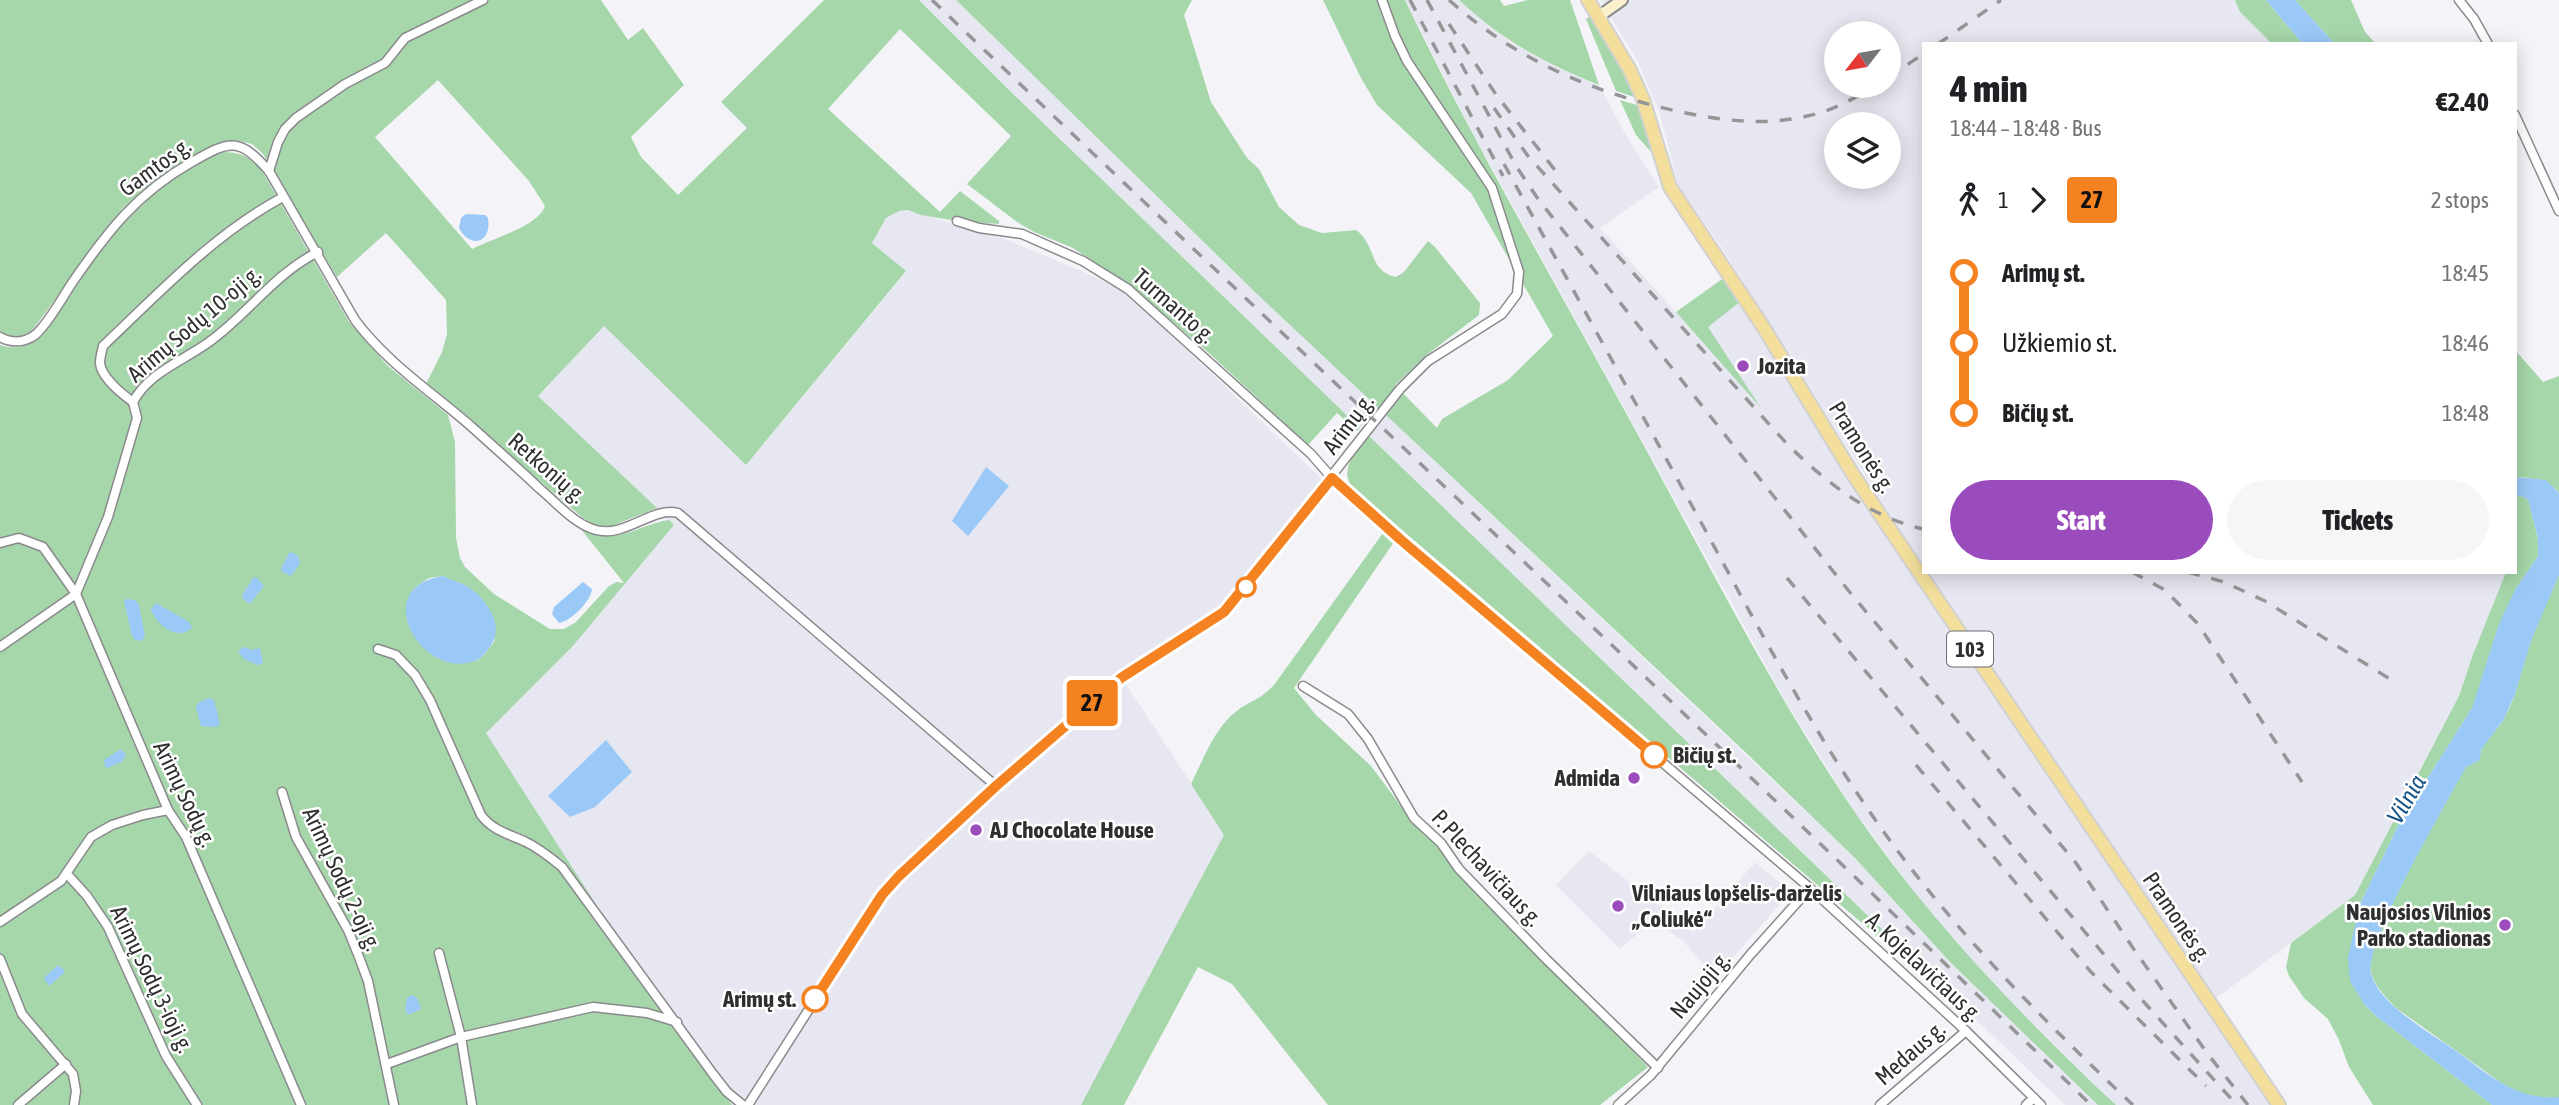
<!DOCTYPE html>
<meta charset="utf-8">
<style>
:root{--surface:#fff;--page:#f6f6f6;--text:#202124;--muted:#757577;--accent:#9b4cbc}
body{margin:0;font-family:"Asap Condensed",sans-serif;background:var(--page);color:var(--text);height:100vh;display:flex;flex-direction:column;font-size:26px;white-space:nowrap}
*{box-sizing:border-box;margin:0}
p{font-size:23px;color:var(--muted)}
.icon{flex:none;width:38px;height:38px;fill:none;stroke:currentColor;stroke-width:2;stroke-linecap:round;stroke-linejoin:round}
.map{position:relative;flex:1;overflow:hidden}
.sheet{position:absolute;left:1922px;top:42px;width:595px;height:532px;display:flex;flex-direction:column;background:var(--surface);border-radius:0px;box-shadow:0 4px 18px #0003}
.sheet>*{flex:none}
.badge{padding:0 14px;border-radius:5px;font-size:24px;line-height:46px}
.needle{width:46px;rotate:239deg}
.buttons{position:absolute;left:1824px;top:21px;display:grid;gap:14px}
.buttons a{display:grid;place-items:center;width:77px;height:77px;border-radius:50%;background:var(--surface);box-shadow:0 4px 18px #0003;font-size:35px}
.map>.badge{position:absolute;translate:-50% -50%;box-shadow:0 0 0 4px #fff}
.legs{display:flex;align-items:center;gap:10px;height:77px;padding:0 28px;font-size:23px}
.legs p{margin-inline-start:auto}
.summary{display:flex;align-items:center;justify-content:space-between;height:119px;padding:0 28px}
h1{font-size:38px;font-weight:800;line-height:52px}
.button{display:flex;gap:14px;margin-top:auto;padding:14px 28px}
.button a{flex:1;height:80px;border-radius:42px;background:var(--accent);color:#fff;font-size:28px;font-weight:800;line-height:80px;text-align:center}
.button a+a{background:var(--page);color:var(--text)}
ul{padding:0 28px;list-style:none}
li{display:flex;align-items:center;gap:24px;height:70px;font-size:26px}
li i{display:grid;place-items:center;width:10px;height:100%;margin:0 9px;background:currentColor}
li i::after{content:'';width:18px;height:18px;margin:-9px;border:5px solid;border-radius:50%;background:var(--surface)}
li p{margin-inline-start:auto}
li:first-child i{background:linear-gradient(#0000 50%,currentColor 0)}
li:last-child i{background:linear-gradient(currentColor 50%,#0000 0)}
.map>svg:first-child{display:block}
</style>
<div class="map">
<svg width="2559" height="1105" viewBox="0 0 2559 1105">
<rect width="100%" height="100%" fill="#f4f4f8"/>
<g fill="#e7e7f1" fill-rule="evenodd">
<path d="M919,0H939L949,9L941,0H956L1258,295L1378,407L1360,428L1010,91Z"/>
<path d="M1405,0H1459L1510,42L1550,64L1599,85L1627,137L1659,187L1600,228L1757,402L1708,327L1740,302L1861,498L1932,605L2270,1105H2116L2015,1007L1962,949L1920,900L1853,809L1786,702L1469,126Z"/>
<path d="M1600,0H2235L2240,12L2272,44H1923V567L1720,245L1678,185L1660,114L1637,60ZM1836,33H1888V86H1836ZM1836,124H1888V177H1836Z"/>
<path d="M908,210L1008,240L1100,279L1129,295L1323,480L1231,597L1221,606L1118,672L1225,835L1081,1105H732L594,920L485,733L572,647L674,525L538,396L604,326L746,465L906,272L872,242L886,218L899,211Z"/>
<path d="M1386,415L1855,858L1951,963L2098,1105H2065L1368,435Z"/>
<path d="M1927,572H2506L2472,657L2459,696L2355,895L2215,999Z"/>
<path d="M1589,851L1694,932L1755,862L1791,892L1715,978L1685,943L1654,920L1620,949L1556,885Z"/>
</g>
<g fill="#a6d7aa" fill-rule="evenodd">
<path d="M0,0H601L628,40L643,28L684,85L631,137L641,157L678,195L747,128L721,102L824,0H919L1010,91L1360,428L1357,431L1337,413L1308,445L1210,354L1127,283L1073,248L1034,232L1017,222L967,184L1011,136L900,29L828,109L940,212L960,191L999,221V224L957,221L921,215L908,210L899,211L886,218L872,243L906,271L746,465L604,326L538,396L657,508L609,527L596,526L582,517L426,384L442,352L447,334L446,300L386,233L337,277L263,154L252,144L236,140L224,141L199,152L142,191L122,209L31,332L15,338L0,332ZM438,80L529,181L545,206C539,226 491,239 472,249L375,137Z"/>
<path d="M956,0H1192L1184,15L1211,102L1247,158L1259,169L1279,207L1299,225L1322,233L1356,230C1377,245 1368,271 1396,277L1404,272L1428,241L1435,247L1480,303L1479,315L1428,354L1395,385L1437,428L1442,419L1508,380L1553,336L1471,193L1377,105L1361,78L1323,0H1405C1471,138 1548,270 1621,404C1696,539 1765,680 1852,808C1927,918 2019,1014 2116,1105H2098L1951,963L1855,858L1743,750L1258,295Z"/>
<path d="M1459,0H1500L1504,6L1528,0H1570L1599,85C1542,62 1505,42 1459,0Z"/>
<path d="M2235,0H2266L2303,44H2272L2240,12Z"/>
<path d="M2295,0H2351L2365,32L2376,44H2335Z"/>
<path d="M1591,16L1637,98L1616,91L1586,19Z"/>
<path d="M1620,100L1640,106L1651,152L1636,135Z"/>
<path d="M225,152C242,153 250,157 261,169L349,322L388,366L448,415L455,442L456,538L460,558L465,567L494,594L550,629H564L576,622L608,587L616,582L624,583L580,528C615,545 629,530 663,521L669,520L674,525L572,647L486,733L597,906L594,920L732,1105H0V345C16,350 31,347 43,335C80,272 152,172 225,152ZM443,576L495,640L485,654L476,661L417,586L429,578Z"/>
<path d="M1725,277L1740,302L1708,327L1761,408L1676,312Z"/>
<path d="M2515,350L2543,382L2559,376V493C2550,481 2529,477 2515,477Z"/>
<path d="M1368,435L1888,935L1883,941L1354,489C1337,470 1356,452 1368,435Z"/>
<path d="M2515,496H2521L2528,500L2538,539V556L2515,590L2472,708L2401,820L2360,904L2364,1004L2376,1016L2492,1105H2373L2349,1067L2339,1040L2328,1019L2304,998L2289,976L2286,967L2291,943L2355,895L2459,696L2472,657L2506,572H2515Z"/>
<path d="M1383,533L1394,542L1294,688L1315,714L1371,766L1415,825L1437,843L1462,875L1648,1067L1600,1105H1328L1232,984L1198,967L1124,1105H1081L1224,835L1191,784C1204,758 1214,728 1238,710C1252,700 1260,700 1274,685Z"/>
<path d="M2559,575V1097L2557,1098L2532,1097L2510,1089L2396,1008C2387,998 2374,986 2371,972C2364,942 2448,800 2466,766C2480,761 2478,754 2485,743C2491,734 2500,727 2505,717C2518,693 2522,666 2531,640C2539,618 2550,596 2559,575Z"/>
</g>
<g fill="#9bc9f7">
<path d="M2266,0H2295L2335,44H2303Z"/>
<path d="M466,214L485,215L488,218C492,241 472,251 459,228L461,218Z"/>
<path d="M986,467L1009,486L968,536L952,521Z"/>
<path d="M2515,477L2546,480L2559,493V575L2531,641L2515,694L2504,719L2481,750L2480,760L2466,767C2448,800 2364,943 2371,973C2378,1004 2431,1033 2456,1051C2488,1074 2517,1101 2559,1097V1105H2492L2376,1016L2364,1004L2350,981L2348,957L2360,904L2401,820L2472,708L2499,624L2515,590L2538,556V538L2528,500L2521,496H2515Z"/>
<path d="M292,552L298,556L300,563L291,576L282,572L281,569L289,553Z"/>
<path d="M443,576C451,580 461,582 468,587C486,598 505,626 491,645C486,653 481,660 471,662C420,677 369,587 443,576Z"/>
<path d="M254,577L257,578L264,586L250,604L243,599L242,595Z"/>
<path d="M583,582L592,589C591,601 571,621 559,623L552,614L554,607Z"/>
<path d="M127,599L135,600L139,605L145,636L142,641L135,640L132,636L124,601Z"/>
<path d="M156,603L189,622L192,627C179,643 155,624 151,609Z"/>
<path d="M244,647L252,650L260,648L263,663L258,665L244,659L238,651Z"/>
<path d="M209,698L214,700L220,724L217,727L201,726L196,708L198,703Z"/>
<path d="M606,740L632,772L595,807L570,817L548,796Z"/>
<path d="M121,749L126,754L123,761L108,768L105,767L104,760Z"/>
<path d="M167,757L175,761L180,775L176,778L168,777L162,763Z"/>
<path d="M58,965L64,970V973L49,986L44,978Z"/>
<path d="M412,995L417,998L421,1009L408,1015L405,1010L407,998Z"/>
</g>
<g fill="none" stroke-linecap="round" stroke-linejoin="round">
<g stroke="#8a8a8d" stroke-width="11">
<g id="street">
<path d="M2459,0L2474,19L2488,44"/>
<path d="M2515,115L2559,211"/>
<path d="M269,171L278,142L285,129L296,118L345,84L385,63L405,38L483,0"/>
<path d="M957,221L979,228L1022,234L1083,261L1128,289L1311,454L1332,478L1401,540L1810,888L1966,1031L2041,1105"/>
<path d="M0,337C11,343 24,343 35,335C48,324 62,298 72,283C107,232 137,193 192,162C230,140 239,137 269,171L355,320C387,363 432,392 473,428C495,448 518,468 540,489C557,503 574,524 596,530C625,538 653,506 678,513L996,786"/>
<path d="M133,402C122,394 101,377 100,363C100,357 102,351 103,346C160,292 214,234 283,197"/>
<path d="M0,543L19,538L43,547L76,594L168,810L186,837L301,1105"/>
<path d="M0,647L76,594L108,517L137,418L133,402C149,372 183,361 209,342C248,314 274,274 318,252"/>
<path d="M378,649L396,655L415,675L430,700L481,815C492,830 508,834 524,841C539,848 550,857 562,867L713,1074L727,1092L743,1105"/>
<path d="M1303,686L1348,714L1368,739L1414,818L1441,843L1459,869L1546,959L1658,1068"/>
<path d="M282,792L296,837L348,930L359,957L368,981L394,1105"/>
<path d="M67,874L87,896L108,927L166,1056L197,1105"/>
<path d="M0,922L61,881L91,837L112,825L143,815L168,810"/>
<path d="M439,953L461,1037L472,1105"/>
<path d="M0,959L22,1014L73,1074L76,1091L74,1105"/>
<path d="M387,1064L461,1037L593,1007L647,1013L677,1022"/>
<path d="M18,1105L66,1064"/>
<path d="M748,1105L855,937L882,895L899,876L996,786L1121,678L1224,612L1400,389L1428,361L1502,314L1517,294L1519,272L1492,188L1407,61L1395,36L1382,0"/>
<path d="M1618,1105L1651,1075L1750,955L1810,888"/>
<path d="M1880,1105L1966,1031"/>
<path d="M2026,1105L2034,1098"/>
</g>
</g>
<g stroke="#8a8a8d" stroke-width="14">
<path id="secondary" d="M1598,17L1622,0"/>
</g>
<g stroke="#d1d1d1" stroke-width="16">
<path id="primary" d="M1588,0L1630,70L1643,99L1670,187L1762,325L1854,476L2279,1105"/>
</g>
<use href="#street" stroke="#fff" stroke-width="8"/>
<use href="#secondary" stroke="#f9efcd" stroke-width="10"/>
<use href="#primary" stroke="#f3df9b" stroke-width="12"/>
<g stroke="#969699" stroke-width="3.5" stroke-dasharray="12 12" stroke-linecap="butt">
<path d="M932,0C1318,369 1709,733 2091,1105"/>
<path d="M1410,0L1503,176"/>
<path d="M1427,0L1516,166L1538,199L1848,590L2076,863L2133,948L2207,1053L2248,1105"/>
<path d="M1449,0C1517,61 1598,95 1686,113C1727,121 1766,126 1807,116C1832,111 1853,99 1875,86"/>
<path d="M1449,24L1497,96L1562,179"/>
<path d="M1938,44L2001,0"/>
<path d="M1888,78L1923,54"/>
<path d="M1494,108L1528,156L1787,444C1827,483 1868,516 1923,529"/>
<path d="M1504,164C1568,281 1633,398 1697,515C1756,623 1814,735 1886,835C1958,935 2044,1021 2133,1105"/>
<path d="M2132,572L2165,590L2198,624L2302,782"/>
<path d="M2188,572L2224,582L2265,601L2390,679"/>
<path d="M1787,578L2143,1001L2235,1103"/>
<path d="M1916,765L2091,972L2206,1086"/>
</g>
</g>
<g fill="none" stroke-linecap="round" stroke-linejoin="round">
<g stroke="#fff" stroke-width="16">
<path id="line-1" d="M815,999L882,895L899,876L996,786L1121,678L1224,612L1332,478L1401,540L1654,755"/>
</g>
<use href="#line-1" stroke="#f58220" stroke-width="10"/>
</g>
<g fill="#9b4cbc" stroke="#fff" stroke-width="2.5">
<circle cx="1743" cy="366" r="7"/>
<circle cx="1634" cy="778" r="7"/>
<circle cx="976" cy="830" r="7"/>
<circle cx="1618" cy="906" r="7"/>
<circle cx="2505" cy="925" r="7"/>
</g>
<g fill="#fff" stroke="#f58220" stroke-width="3.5">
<circle cx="1246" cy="587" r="9"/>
<circle cx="1654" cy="755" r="12"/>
<circle cx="815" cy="999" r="12"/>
</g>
<g text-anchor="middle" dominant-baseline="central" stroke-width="5" stroke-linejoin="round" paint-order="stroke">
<rect fill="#fff" stroke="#6d6d6e" stroke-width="2" x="1947" y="631.5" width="46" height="35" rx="5"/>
<g font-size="21" font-weight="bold" fill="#2f2f30">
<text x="1970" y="649">103</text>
</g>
<g font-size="23" fill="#2f2f30" stroke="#fff">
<text transform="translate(155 167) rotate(-36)">Gamtos g.</text>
<text transform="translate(1174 306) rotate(41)">Turmanto g.</text>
<text transform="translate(194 324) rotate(-40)">Arimų Sodų 10-oji g.</text>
<text transform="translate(1348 424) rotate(-53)">Arimų g.</text>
<text transform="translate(1862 447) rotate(58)">Pramonės g.</text>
<text transform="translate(547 468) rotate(41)">Retkonių g.</text>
<text transform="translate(185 794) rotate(64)">Arimų Sodų g.</text>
<text transform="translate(1487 868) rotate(47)">P. Plechavičiaus g.</text>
<text transform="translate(342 879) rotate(65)">Arimų Sodų 2-oji g.</text>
<text transform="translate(2177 917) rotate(56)">Pramonės g.</text>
<text transform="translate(1924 967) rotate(43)">A. Kojelavičiaus g.</text>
<text transform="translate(152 979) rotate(64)">Arimų Sodų 3-ioji g.</text>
<text transform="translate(1700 985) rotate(-50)">Naujoji g.</text>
<text transform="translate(1910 1053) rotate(-41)">Medaus g.</text>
</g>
<g font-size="23" font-weight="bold" fill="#2f2f30" stroke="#fff" text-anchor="start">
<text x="1757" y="366">Jozita</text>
<text x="1620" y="778" text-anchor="end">Admida</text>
<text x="990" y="830">AJ Chocolate House</text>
<text x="1632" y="893">Vilniaus lopšelis-darželis<tspan x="1632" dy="26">„Coliukė“</tspan></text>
<text x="2491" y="912" text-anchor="end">Naujosios Vilnios<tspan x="2491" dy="26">Parko stadionas</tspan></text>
</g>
<g font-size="23" font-weight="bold" fill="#2f2f30" stroke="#fff" text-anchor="start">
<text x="1673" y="755">Bičių st.</text>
<text x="796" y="999" text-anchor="end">Arimų st.</text>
</g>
<g font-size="24" font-style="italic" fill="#165387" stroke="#fff">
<text transform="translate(2406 799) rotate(-59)">Vilnia</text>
</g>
</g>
</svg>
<div class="buttons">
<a><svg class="needle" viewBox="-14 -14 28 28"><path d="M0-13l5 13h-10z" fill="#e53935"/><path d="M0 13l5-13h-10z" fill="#757577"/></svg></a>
<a><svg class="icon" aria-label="layers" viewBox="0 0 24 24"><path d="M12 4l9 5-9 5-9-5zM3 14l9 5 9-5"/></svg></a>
</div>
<b class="badge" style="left:1092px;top:703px;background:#f58220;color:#111">27</b>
<section class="sheet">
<div class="summary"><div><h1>4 min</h1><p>18:44 – 18:48 · Bus</p></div><b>€2.40</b></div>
<div class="legs"><svg class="icon" aria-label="walk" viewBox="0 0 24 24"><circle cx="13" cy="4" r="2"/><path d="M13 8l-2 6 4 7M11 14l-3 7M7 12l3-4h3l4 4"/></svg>1<svg class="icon" aria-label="forward" viewBox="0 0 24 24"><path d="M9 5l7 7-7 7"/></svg><b class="badge" style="background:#f58220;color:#111">27</b><p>2 stops</p></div>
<ul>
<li><i style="color:#f58220"></i><b>Arimų st.</b><p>18:45</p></li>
<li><i style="color:#f58220"></i><span>Užkiemio st.</span><p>18:46</p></li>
<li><i style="color:#f58220"></i><b>Bičių st.</b><p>18:48</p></li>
</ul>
<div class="button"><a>Start</a><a>Tickets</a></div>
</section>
</div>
